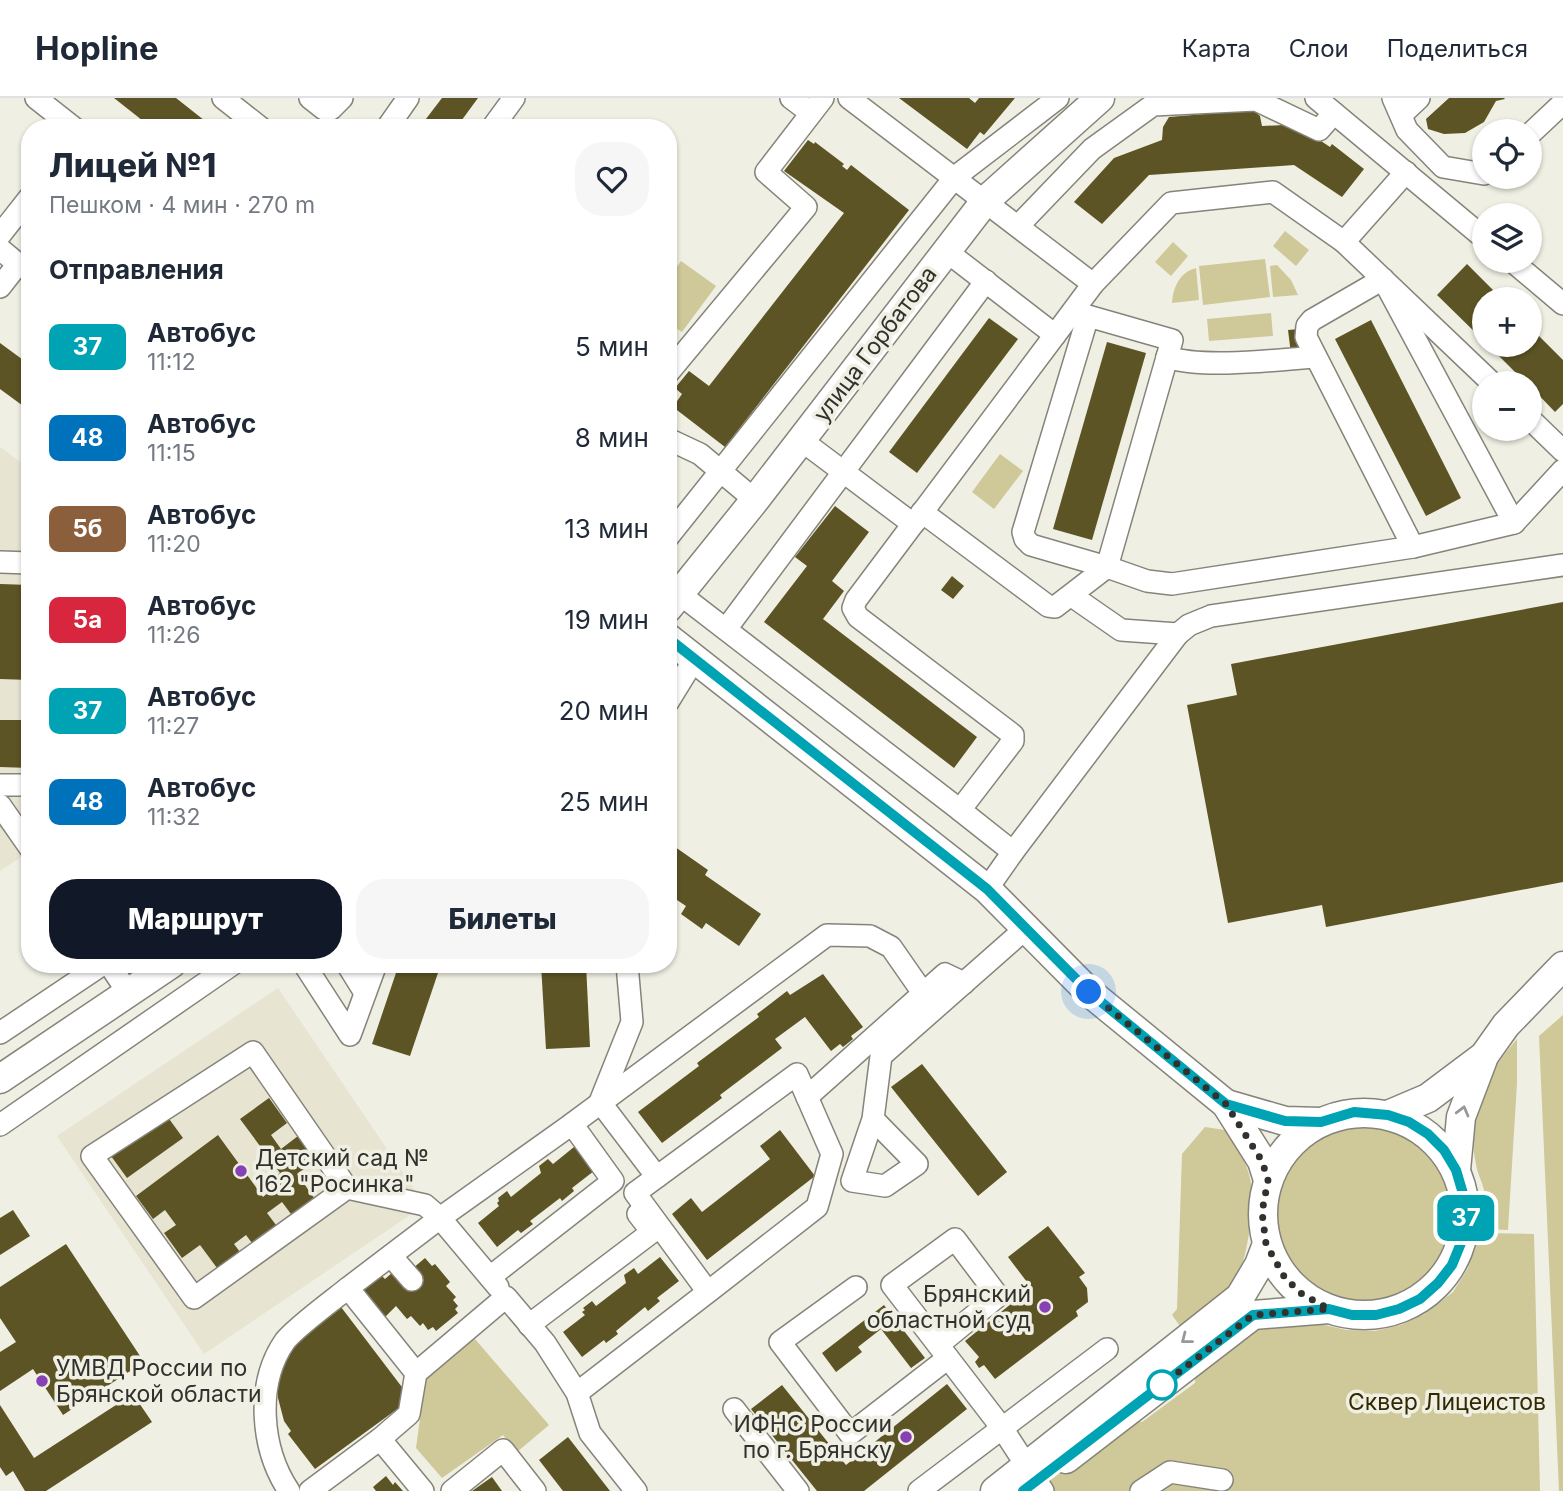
<!DOCTYPE html>
<html lang="ru">
<meta charset="utf-8">
<style>
:root{--surface:#fff;--page:#f6f6f7;--text:#1f2937;--muted:#747a83;--line:#e0e1e3;--accent:#111827}
body{margin:0;font-family:Inter,sans-serif;background:var(--page);color:var(--text);height:100vh;display:flex;flex-direction:column;font-size:26px;white-space:nowrap}
*{box-sizing:border-box;margin:0}
p{font-size:23px;color:var(--muted)}
.icon{flex:none;width:38px;height:38px;fill:none;stroke:currentColor;stroke-width:2;stroke-linecap:round;stroke-linejoin:round}
.map{position:relative;flex:1;overflow:hidden}
.details{position:absolute;left:21px;top:21px;width:656px;height:854px;display:flex;flex-direction:column;background:var(--surface);border-radius:28px;box-shadow:0 2px 5px #0004}
.details>*{flex:none}
.badge{padding:0 14px;border-radius:10px;font-size:24px;line-height:46px}
.buttons{position:absolute;left:1472px;top:21px;display:grid;gap:14px}
.buttons a{display:grid;place-items:center;width:70px;height:70px;border-radius:50%;background:var(--surface);box-shadow:0 2px 5px #0004;font-size:35px}
.you{position:absolute;width:35px;height:35px;margin:-18px;border:5px solid #fff;border-radius:50%;background:#1a73e8;box-shadow:0 0 0 10px #1a73e833}
.map>.badge{position:absolute;translate:-50% -50%;box-shadow:0 0 0 4px #fff}
h2{padding:0 28px;font-size:26px;line-height:63px}
.round{display:grid;place-items:center;flex:none;width:74px;height:74px;border-radius:28px;background:var(--page)}
.headline{display:flex;align-items:center;justify-content:space-between;height:119px;padding:0 28px}
h1{font-size:33px;font-weight:800;line-height:52px}
.button{display:flex;gap:14px;margin-top:auto;padding:14px 28px}
.button a{flex:1;height:80px;border-radius:28px;background:var(--accent);color:#fff;font-size:28px;font-weight:800;line-height:80px;text-align:center}
.button a+a{background:var(--page);color:var(--text)}
ul{padding:0;list-style:none}
li{display:flex;align-items:center;gap:21px;height:91px;padding:0 28px}
li div{flex:1}
li b{display:block;font-size:26px}
li em{font-style:normal}
li .badge{min-width:77px;font-weight:700;text-align:center}
header{display:flex;align-items:center;gap:42px;box-sizing:border-box;height:98px;padding:0 35px;background:var(--surface);border-bottom:2px solid var(--line)}
header strong{font-size:33px}
nav{display:flex;gap:38px;margin-inline-start:auto;font-size:24px}
.map>svg:first-child{display:block}
</style>
<header>
<strong>Hopline</strong>
<nav><a>Карта</a><a>Слои</a><a>Поделиться</a></nav>
</header>
<div class="map">
<svg width="1563" height="1393" viewBox="0 0 1563 1393">
<rect width="100%" height="100%" fill="#f0efe3"/>
<g fill="#e7e4d2">
<path d="M0,349L30,371V753L0,773Z"/>
<path d="M278,890L425,1107L204,1256L57,1038Z"/>
</g>
<g fill="#cfc898">
<path d="M1285,133L1309,152L1296,168L1273,148Z"/>
<path d="M1173,144L1188,158L1171,178L1155,164Z"/>
<path d="M1265,161L1270,199L1203,207L1199,168Z"/>
<path d="M681,163L716,188L682,234L668,225L669,180Z"/>
<path d="M1277,167L1291,182L1298,197L1273,199L1270,168Z"/>
<path d="M1196,170L1199,202L1172,205C1173,189 1180,174 1196,170Z"/>
<path d="M1271,215L1273,238L1209,243L1207,221Z"/>
<path d="M1000,356L1023,373L994,411L972,394Z"/>
<path d="M1563,917V1393H1559L1539,938Z"/>
<path d="M1517,941V985L1508,1132L1487,1131C1486,1118 1487,1105 1484,1092C1482,1083 1477,1075 1476,1066C1465,1016 1485,978 1517,941Z"/>
<circle cx="1364" cy="1117" r="91"/>
<path d="M1205,1029L1225,1032C1237,1047 1248,1066 1251,1085C1254,1109 1248,1164 1234,1185C1223,1202 1200,1220 1185,1235L1172,1217L1177,1211L1182,1056Z"/>
<path d="M1479,1135L1534,1136L1540,1393H1038L1036,1391L1130,1321L1142,1324L1195,1285L1196,1268L1247,1232L1304,1222L1346,1232L1375,1233L1401,1227L1425,1216L1453,1194L1468,1170Z"/>
<path d="M475,1241L549,1327L517,1354L503,1337L442,1380L416,1350L426,1276Z"/>
</g>
<g fill="#5c5424">
<path d="M114,0H176L214,30H152Z"/>
<path d="M442,0H478L456,30H419Z"/>
<path d="M899,0H969L975,5L979,0H1015L984,37L980,34L967,51Z"/>
<path d="M1449,0H1504L1505,1L1496,3L1484,24L1465,35L1444,36L1428,31L1426,21Z"/>
<path d="M1253,12L1260,18L1262,28L1284,27L1294,33H1306L1330,49L1332,46L1364,71L1342,99L1294,67L1149,77L1102,126L1074,104L1114,60L1162,42L1163,29L1169,19Z"/>
<path d="M808,42L814,46L815,44L844,66L842,68L847,72L851,67L909,112L725,349L673,309L682,296L675,290L689,273L709,288L844,115L784,73Z"/>
<path d="M1467,166L1502,201H1484V243L1437,197Z"/>
<path d="M989,220L1018,241L917,375L889,354Z"/>
<path d="M1371,222L1461,400L1426,418L1335,241Z"/>
<path d="M1530,229L1563,262V306L1555,314L1530,288V285H1526L1488,247H1530Z"/>
<path d="M1299,231L1302,254L1291,256L1288,232Z"/>
<path d="M1107,244L1146,255L1092,442L1053,431Z"/>
<path d="M0,245L30,267V313L0,291Z"/>
<path d="M835,408L869,434L832,483L844,493L823,521L977,639L954,670L764,524L807,468L795,459Z"/>
<path d="M952,478L964,488L953,501L941,492Z"/>
<path d="M0,486L30,487V582L0,581Z"/>
<path d="M1563,504V784L1326,829L1322,807L1228,825L1187,607L1237,597L1231,566Z"/>
<path d="M0,622H30V670L0,669Z"/>
<path d="M668,744L708,772L705,777L761,816L739,848L706,825L702,831L681,816L686,808L668,796Z"/>
<path d="M399,866H441L410,958L372,946Z"/>
<path d="M541,866H586L590,949L546,951Z"/>
<path d="M823,876L863,929L851,938L853,941L843,949L840,946L831,953L805,919L775,941L782,950L720,997L722,1000L662,1045L638,1014L699,968L697,965L759,919L757,916L787,893L790,897Z"/>
<path d="M922,966L1007,1074L978,1098L891,989Z"/>
<path d="M269,1000L287,1025L271,1037L281,1051L298,1038L315,1063L297,1076L317,1104L294,1120L282,1104L267,1115L279,1131L255,1149L246,1137L234,1146L243,1158L220,1174L200,1147L182,1160L164,1135L176,1127L165,1112L153,1121L136,1098L218,1037L263,1099L271,1092L266,1085L280,1075L240,1021Z"/>
<path d="M167,1018L183,1040L127,1080L111,1058Z"/>
<path d="M780,1032L815,1078L707,1162L672,1116L691,1100L702,1114L770,1061L760,1048Z"/>
<path d="M574,1049L594,1073L572,1090L574,1093L562,1103L560,1100L530,1123L533,1126L521,1135L518,1132L497,1149L478,1125L499,1108L497,1105L499,1103L498,1100L507,1093L511,1099L541,1075L539,1068L548,1061L553,1066Z"/>
<path d="M13,1112L30,1138L0,1157V1120Z"/>
<path d="M1048,1128L1085,1175L1079,1179L1087,1190L1088,1204L1076,1213L1078,1218L995,1281L984,1267L979,1270L975,1264L979,1259L965,1243L1022,1197L1027,1184L1008,1159Z"/>
<path d="M66,1146L144,1264L63,1317L33,1271L0,1293V1254L16,1244L0,1220V1189Z"/>
<path d="M660,1159L679,1183L657,1200L660,1203L648,1213L645,1209L616,1233L618,1236L606,1245L604,1242L582,1259L563,1234L585,1217L582,1214L585,1212L583,1210L592,1203L596,1208L626,1185L624,1177L634,1170L638,1176Z"/>
<path d="M425,1160L432,1168L435,1166L450,1184L446,1188L456,1199L453,1202L458,1208L455,1211L458,1215L436,1233L433,1229L428,1232L423,1225L420,1228L411,1218L407,1221L396,1208L384,1220L360,1192L380,1176L385,1181L393,1174L412,1171Z"/>
<path d="M884,1207L925,1260L911,1270L881,1231L858,1249L862,1254L836,1274L822,1255Z"/>
<path d="M341,1209L411,1301L315,1371L288,1336L291,1333L284,1323L278,1300L277,1277L294,1245Z"/>
<path d="M947,1286L967,1311L864,1393H817L751,1311L782,1287L846,1367Z"/>
<path d="M133,1296L152,1324L46,1393H25L13,1373L6,1378L0,1369V1307L34,1360Z"/>
<path d="M568,1339L610,1393H563L539,1362Z"/>
<path d="M386,1378L393,1387L395,1384L403,1393H376L373,1389Z"/>
<path d="M492,1379L502,1393H472Z"/>
</g>
<g fill="none" stroke-linecap="round" stroke-linejoin="round">
<g stroke="#86847a" stroke-width="24">
<g id="minor">
<path d="M36,0L74,30"/>
<path d="M223,0L261,30"/>
<path d="M310,0L324,11H331L342,0"/>
<path d="M791,0L811,15"/>
<path d="M849,0L1093,186"/>
<path d="M1316,0L1484,140"/>
<path d="M1393,0L1407,32L1443,69L1484,76"/>
<path d="M1401,17L1419,0"/>
<path d="M387,30L408,0"/>
<path d="M492,30L514,0"/>
<path d="M1530,36L1563,5"/>
<path d="M1019,127L1092,51L1153,7L1256,2L1319,32L1334,15"/>
<path d="M0,137L30,99"/>
<path d="M1344,144L1492,285"/>
<path d="M0,151L18,166L0,189"/>
<path d="M1512,163L1563,206"/>
<path d="M1383,181L1312,222L1307,228L1306,239L1413,449"/>
<path d="M1383,181L1514,425"/>
<path d="M1088,218L1172,242L1107,469L1031,447L1025,441L1023,434Z"/>
<path d="M1055,237L1093,186L1171,105L1273,94L1344,144L1406,74"/>
<path d="M1167,259C1203,271 1276,262 1315,259"/>
<path d="M668,275L806,109L766,74L823,0"/>
<path d="M1530,321L1563,353"/>
<path d="M668,341L700,356L755,402"/>
<path d="M801,342L913,426L856,502L853,510L858,519L1013,637V643L960,712L1013,754L987,791"/>
<path d="M922,414L1048,508L1055,509L1107,469L1147,483L1172,486L1413,449L1514,425L1563,372"/>
<path d="M915,424L1055,237L946,153"/>
<path d="M668,439L955,79L1058,0"/>
<path d="M0,464L30,465"/>
<path d="M668,487L960,712"/>
<path d="M726,531L986,183"/>
<path d="M1178,536L1189,527L1211,518L1563,467"/>
<path d="M668,604L695,560"/>
<path d="M0,687H30"/>
<path d="M0,707L30,750"/>
<path d="M1013,754L1178,536L1121,532L1072,498"/>
<path d="M109,866L129,896"/>
<path d="M304,866L350,937L376,866"/>
<path d="M347,866L365,895"/>
<path d="M627,866L632,924L600,1004L657,1079"/>
<path d="M0,935L103,866"/>
<path d="M807,999L945,876L964,885"/>
<path d="M873,1021L917,1066L885,1088L852,1083L873,1021L881,958L1025,831"/>
<path d="M572,1026L827,837L870,838L891,849L923,895"/>
<path d="M0,1027L233,866"/>
<path d="M347,1090L253,954L92,1058L194,1200L347,1090L425,1107L440,1120L572,1026L613,1083L490,1179"/>
<path d="M391,1158L412,1182"/>
<path d="M856,1189L780,1244L850,1336L948,1260"/>
<path d="M529,1227L652,1134L638,1116"/>
<path d="M938,1247L998,1198L955,1141L892,1187L1002,1330L1043,1393"/>
<path d="M416,1275L348,1190L440,1120L498,1189"/>
<path d="M577,1295L708,1194L635,1095L797,976L832,1056L817,1109L708,1194"/>
<path d="M734,1311L798,1393"/>
<path d="M289,1393C261,1351 255,1286 285,1243C296,1229 333,1202 348,1190"/>
<path d="M310,1393L380,1341"/>
<path d="M423,1393L380,1341L409,1316L416,1275L506,1199L545,1245L577,1295L590,1335L636,1393"/>
<path d="M452,1393L503,1352L535,1393"/>
<path d="M919,1393L1107,1251"/>
<path d="M1141,1393L1170,1374L1222,1382"/>
</g>
</g>
<g stroke="#86847a" stroke-width="31">
<g id="major">
<path d="M668,510L755,402L986,102L1100,0"/>
<path d="M668,540L987,791L1089,894L1226,1006L1262,1063L1268,1082"/>
<path d="M0,981L171,866"/>
<path d="M1226,1006L1285,1023L1321,1024"/>
<circle cx="1364" cy="1116" r="101"/>
<path d="M1388,1017L1428,1000L1484,958L1506,927L1563,868"/>
<path d="M1456,1072L1461,1019L1483,961"/>
<path d="M1066,1361L1253,1217L1329,1211"/>
<path d="M995,1393L1240,1199L1259,1167L1267,1146"/>
</g>
</g>
<use href="#minor" stroke="#fff" stroke-width="21"/>
<use href="#major" stroke="#fff" stroke-width="28"/>
</g>
<defs><path id="oneway-chevron" d="M-2-3.5L2.5 0L-2 3.5" fill="none" stroke-width="1.6" stroke-linecap="round" stroke-linejoin="round" transform="scale(1.75)"/></defs>
<g stroke="#989896">
<use href="#oneway-chevron" transform="translate(1463 1013) rotate(-75)"/>
<use href="#oneway-chevron" transform="translate(1186 1241) rotate(142)"/>
</g>
<g fill="none" stroke-linecap="round" stroke-linejoin="round">
<g stroke="#fff" stroke-width="16">
<path id="line" d="M668,540L987,791L1089,894L1226,1006L1285,1023L1321,1024L1354,1014L1388,1017L1409,1024L1428,1036L1444,1052L1456,1072L1464,1099L1466,1122L1461,1145L1452,1167L1438,1185L1420,1201L1399,1211L1376,1217H1352L1329,1211L1253,1217L1023,1393"/>
</g>
<use href="#line" stroke="#00a3b4" stroke-width="10"/>
<path stroke="#32312d" stroke-width="7" stroke-dasharray="0 12.6" d="M1089,894L1226,1006L1262,1063L1268,1082L1262,1114L1266,1146L1285,1180L1302,1196L1329,1211L1253,1217L1162,1287"/>
</g>
<g fill="#8741b4" stroke="#f0efe3" stroke-width="2.5">
<circle cx="241" cy="1073" r="7"/>
<circle cx="1045" cy="1209" r="7"/>
<circle cx="42" cy="1283" r="7"/>
<circle cx="906" cy="1339" r="7"/>
</g>
<circle fill="#fff" stroke="#00a3b4" stroke-width="3.5" cx="1162" cy="1287" r="14"/>
<g text-anchor="middle" dominant-baseline="central" stroke-width="7" stroke-linejoin="round" paint-order="stroke">
<g font-size="23" fill="#32312d" stroke="#f0efe3">
<text transform="translate(875 246) rotate(-53)">улица Горбатова</text>
</g>
<g font-size="23" fill="#32312d" stroke="#f0efe3" text-anchor="start">
<text x="255" y="1060">Детский сад №<tspan x="255" dy="26">162 "Росинка"</tspan></text>
<text x="1031" y="1196" text-anchor="end">Брянский<tspan x="1031" dy="26">областной суд</tspan></text>
<text x="56" y="1270">УМВД России по<tspan x="56" dy="26">Брянской области</tspan></text>
<text x="892" y="1326" text-anchor="end">ИФНС России<tspan x="892" dy="26">по г. Брянску</tspan></text>
</g>
<g font-size="23" fill="#312a00" stroke="#f0efe3">
<text x="1447" y="1304">Сквер Лицеистов</text>
</g>
</g>
</svg>
<div class="buttons">
<a><svg class="icon" aria-label="locate" viewBox="0 0 24 24"><circle cx="12" cy="12" r="6"/><path d="M12 2v4M12 18v4M2 12h4M18 12h4"/></svg></a>
<a><svg class="icon" aria-label="layers" viewBox="0 0 24 24"><path d="M12 4l9 5-9 5-9-5zM3 14l9 5 9-5"/></svg></a>
<a>+</a>
<a>−</a>
</div>
<div class="you" style="left:1089px;top:894px"></div>
<b class="badge" style="left:1466px;top:1120px;background:#00a3b4;color:#fff">37</b>
<section class="details">
<div class="headline"><div><h1>Лицей №1</h1><p>Пешком · 4 мин · 270 m</p></div><a class="round"><svg class="icon" aria-label="heart" viewBox="0 0 24 24"><path d="M12 20l-8-8c-3-5 5-10 8-4 3-6 11-1 8 4z"/></svg></a></div>
<h2>Отправления</h2>
<ul>
<li><span class="badge" style="background:#00a3b4;color:#fff">37</span><div><b>Автобус</b><p>11:12</p></div><em>5 мин</em></li>
<li><span class="badge" style="background:#0072bc;color:#fff">48</span><div><b>Автобус</b><p>11:15</p></div><em>8 мин</em></li>
<li><span class="badge" style="background:#8b5e3c;color:#fff">5б</span><div><b>Автобус</b><p>11:20</p></div><em>13 мин</em></li>
<li><span class="badge" style="background:#d7263d;color:#fff">5а</span><div><b>Автобус</b><p>11:26</p></div><em>19 мин</em></li>
<li><span class="badge" style="background:#00a3b4;color:#fff">37</span><div><b>Автобус</b><p>11:27</p></div><em>20 мин</em></li>
<li><span class="badge" style="background:#0072bc;color:#fff">48</span><div><b>Автобус</b><p>11:32</p></div><em>25 мин</em></li>
</ul>
<div class="button"><a>Маршрут</a><a>Билеты</a></div>
</section>
</div>
